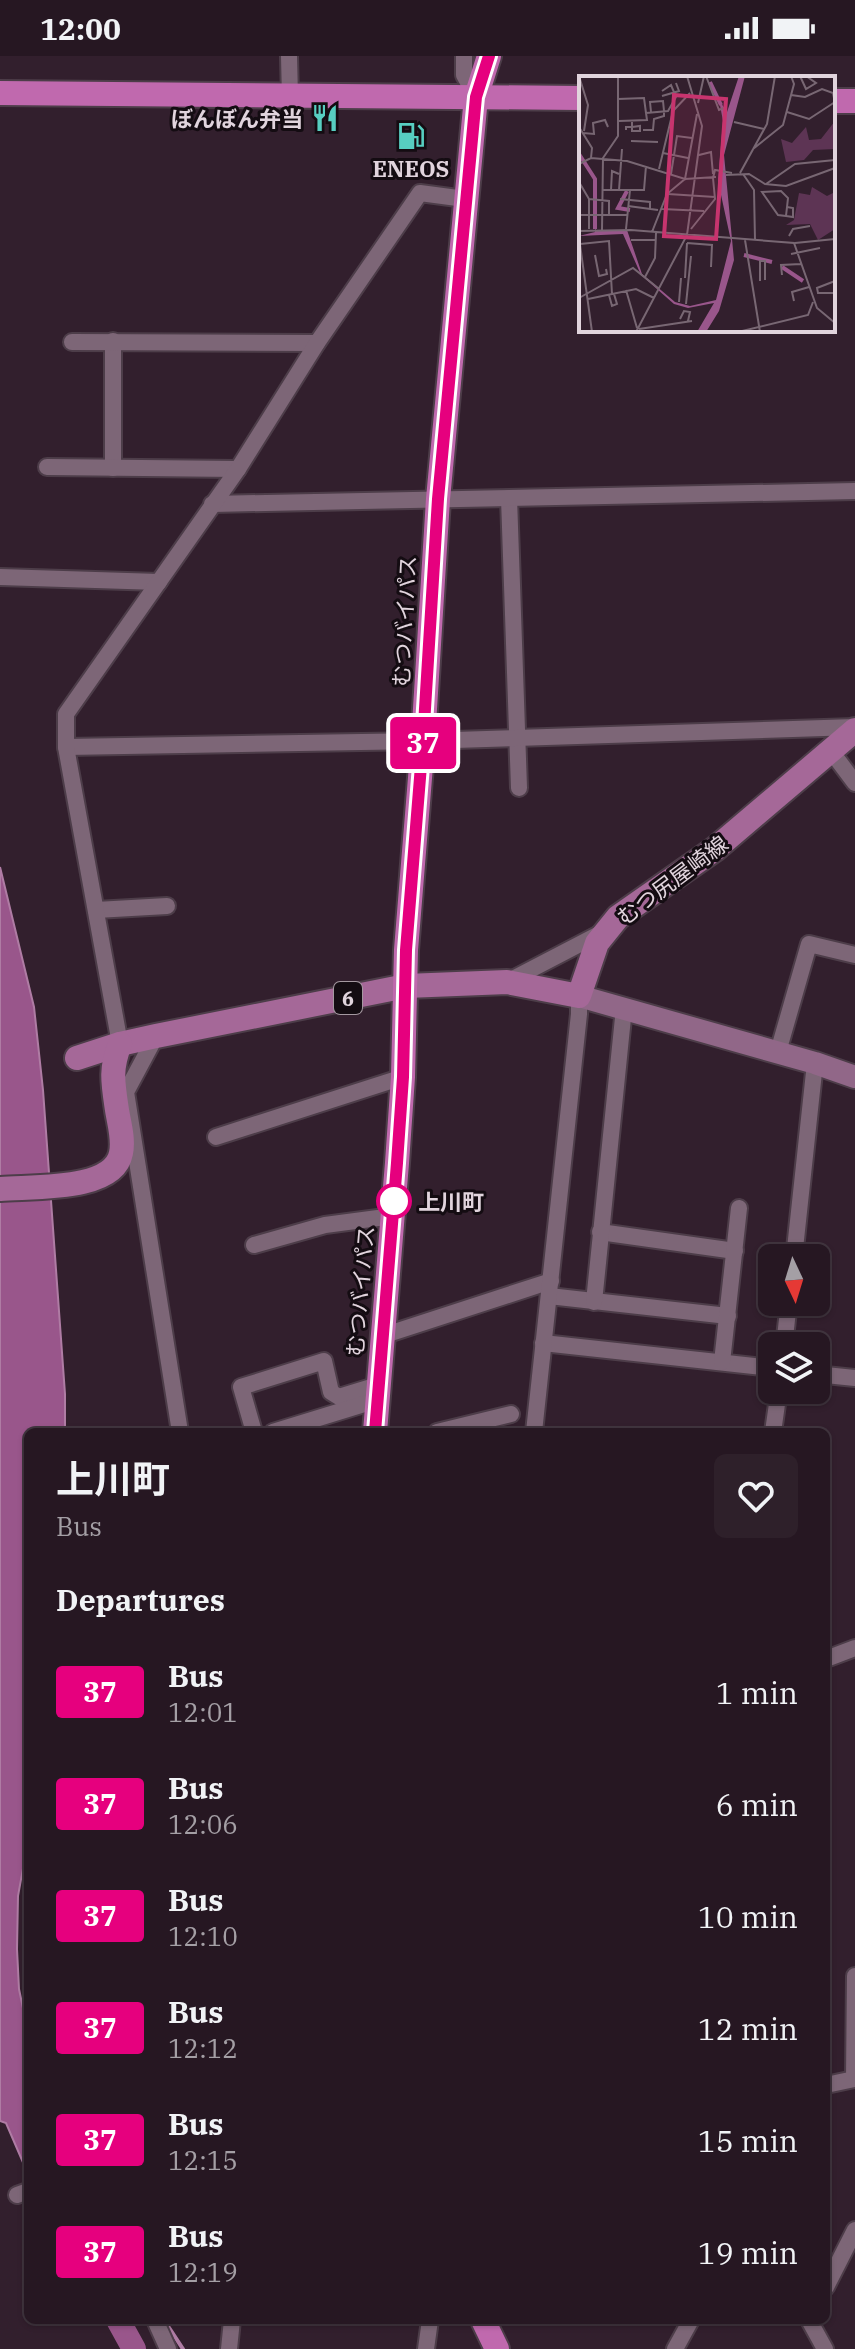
<!DOCTYPE html>
<meta charset="utf-8">
<style>
:root{--surface:#261722;--page:#2e202a;--text:#f1f3f6;--muted:#a49fa5;--line:#423640}
body{margin:0;font-family:"IBM Plex Serif","Noto Sans JP",serif;background:var(--page);color:var(--text);height:100vh;display:flex;flex-direction:column;font-size:30px;white-space:nowrap}
*{box-sizing:border-box;margin:0}
p{font-size:26px;color:var(--muted)}
.icon{flex:none;width:44px;height:44px;fill:none;stroke:currentColor;stroke-width:2;stroke-linecap:round;stroke-linejoin:round}
.map{position:relative;flex:1;overflow:hidden}
.details{position:absolute;left:24px;top:1372px;width:806px;height:896px;display:flex;flex-direction:column;background:var(--surface);border-radius:12px;box-shadow:0 2px 6px #0004,0 0 0 2px var(--line)}
.details>*{flex:none}
.badge{padding:0 16px;border-radius:6px;font-size:28px;line-height:52px}
.needle{width:52px;rotate:176deg}
.fabs{position:absolute;left:758px;top:1188px;display:grid;gap:16px}
.fabs a{display:grid;place-items:center;width:72px;height:72px;border-radius:12px;background:var(--surface);box-shadow:0 2px 6px #0004,0 0 0 2px var(--line);font-size:40px}
.map>.badge{position:absolute;translate:-50% -50%;box-shadow:0 0 0 4px #fff}
h2{padding:0 32px;font-size:30px;line-height:72px}
.round{display:grid;place-items:center;flex:none;width:84px;height:84px;border-radius:12px;background:var(--page)}
.summary{display:flex;align-items:center;justify-content:space-between;height:136px;padding:0 32px}
h1{font-size:38px;font-weight:700;line-height:60px}
ul{padding:0;list-style:none}
li{display:flex;align-items:center;gap:24px;height:112px;padding:0 32px}
li div{flex:1}
li b{display:block;font-size:30px}
li em{font-style:normal}
li .badge{min-width:88px;font-weight:700;text-align:center}
.status{display:flex;justify-content:space-between;align-items:center;height:56px;padding:0 40px;background:var(--surface);direction:ltr}
.status svg{height:22px;fill:currentColor}
.map>svg:first-child{display:block}
</style>
<div class="status"><b>12:00</b><svg viewBox="0 0 49 12"><path d="M0 12V9h3v3zM5 12V6h3v6zM10 12V3h3v9zM15 12V0h3v12zM26 1h20v11H26zM47 4h2v5h-2z"/></svg></div>
<div class="map">
<svg width="855" height="2293" viewBox="0 0 855 2293">
<rect width="100%" height="100%" fill="#321f2d"/>
<path fill="#99568b" stroke="#af7ca4" stroke-width="2" d="M0,811L34,951L43,1034L65,1338V1376H28V1785L18,1840L17,1893L19,1933L28,1976V2118L6,2067L0,2065Z"/>
<g fill="none" stroke-linecap="round" stroke-linejoin="round">
<path stroke="#af7ca4" stroke-width="4" d="M164,2264L183,2293"/>
<path stroke="#99568b" stroke-width="24" d="M118,2264L134,2293"/>
<g stroke="#4d3d49" stroke-width="20">
<g id="street">
<path d="M289,0L290,41"/>
<path d="M464,0V19L476,41"/>
<path d="M113,285V412"/>
<path d="M72,286L317,287"/>
<path d="M47,411L238,413"/>
<path d="M509,442L519,732"/>
<path d="M212,448L855,435"/>
<path d="M0,521L159,526"/>
<path d="M66,691L423,685L855,671"/>
<path d="M831,695L855,727"/>
<path d="M96,854L167,850"/>
<path d="M507,926L603,876"/>
<path d="M156,980L126,1036L180,1376"/>
<path d="M120,988L66,691V658L238,413L317,287L420,137L465,143"/>
<path d="M778,996L809,888L855,899"/>
<path d="M216,1081L403,1021"/>
<path d="M600,1176L735,1195"/>
<path d="M254,1189L325,1169L393,1160"/>
<path d="M794,1202L815,1007"/>
<path d="M549,1240L728,1260"/>
<path d="M594,1246L624,952"/>
<path d="M382,1280L551,1225"/>
<path d="M543,1287L772,1312"/>
<path d="M784,1290L789,1246"/>
<path d="M722,1306L739,1152"/>
<path d="M816,1318L855,1322"/>
<path d="M254,1376L241,1331L324,1305L331,1336L339,1341L378,1329"/>
<path d="M273,1376L377,1344"/>
<path d="M437,1376L511,1358"/>
<path d="M534,1376L579,958V940"/>
<path d="M773,1376L779,1334"/>
<path d="M826,1603L855,1592"/>
<path d="M826,2029L854,2023L855,1920"/>
<path d="M17,2139L28,2135"/>
<path d="M826,2231L855,2174"/>
<path d="M155,2264L168,2293"/>
<path d="M809,2264L825,2293"/>
<path d="M229,2293L232,2264"/>
<path d="M426,2293L430,2264"/>
<path d="M675,2293L691,2264"/>
</g>
</g>
<g stroke="#4d3d49" stroke-width="26">
<path id="secondary" d="M579,940L815,1007L855,1021"/>
</g>
<g stroke="#4d3d49" stroke-width="28">
<g id="primary">
<path d="M77,1002L120,988L156,980L406,930L507,926L579,940L597,887L618,861L715,793L855,674"/>
<path d="M0,1133C31,1130 114,1136 121,1097C124,1083 119,1067 117,1054C113,1027 110,1013 120,988"/>
</g>
</g>
<g stroke="#4d3d49" stroke-width="28">
<g id="highway">
<path d="M0,37L581,42"/>
<path d="M833,45H855"/>
<path d="M375,1376L397,1107L403,1021L406,894L423,685L438,443L476,41L489,0"/>
<path d="M483,2264L497,2293"/>
</g>
</g>
<use href="#street" stroke="#7d6677" stroke-width="16"/>
<use href="#secondary" stroke="#916788" stroke-width="22"/>
<use href="#primary" stroke="#a56898" stroke-width="24"/>
<use href="#highway" stroke="#c069ae" stroke-width="24"/>
</g>
<g fill="none" stroke-linecap="round" stroke-linejoin="round">
<g stroke="#fff" stroke-width="18">
<path id="line" d="M375,1376L397,1107L403,1021L406,894L423,685L438,443L476,41L489,0"/>
</g>
<use href="#line" stroke="#e6007e" stroke-width="12"/>
</g>
<defs>
<g id="restaurant-bare" transform="scale(2.16)"><path d="M-5-6h1v4h1v-4h1v4h1v-4h1v5L-1.5 .5V6h-2V.5L-5-1ZM5-6V6H3V1.5H1.5Q1.5-4 5-6Z" fill="#57cec1" stroke="#140c12" stroke-width="2.5" paint-order="stroke"/></g>
<g id="fuel-bare" transform="scale(2.16)"><path d="M-5.5-6h7V0h2V4h1.3V-2.5L3-4.5l.8-.8L6-3V5H2.5V1h-1V6h-7ZM-4.2-4.7v3.2H.2V-4.7Z" fill="#57cec1" stroke="#140c12" stroke-width="2.5" paint-order="stroke"/></g>
</defs>
<g fill-rule="evenodd">
<use href="#restaurant-bare" x="325" y="62"/>
<use href="#fuel-bare" x="411" y="80"/>
</g>
<circle fill="#fff" stroke="#e6007e" stroke-width="4" cx="394" cy="1145" r="16"/>
<g text-anchor="middle" dominant-baseline="central" stroke-width="6" stroke-linejoin="round" paint-order="stroke">
<rect fill="#140c12" stroke="#a498a0" stroke-width="2" x="334" y="926" width="28" height="32" rx="6"/>
<g font-size="20" font-weight="bold" fill="#e1d4dd">
<text x="348" y="942">6</text>
</g>
<g font-size="22" font-weight="bold" fill="#e1d4dd" stroke="#140c12" text-anchor="end">
<text x="303" y="62">ぼんぼん弁当</text>
<text x="411" y="112" text-anchor="middle">ENEOS</text>
</g>
<g font-size="22" fill="#e1d4dd" stroke="#140c12">
<text transform="translate(404 565) rotate(-87)">むつバイパス</text>
<text transform="translate(672 824) rotate(-37)">むつ尻屋崎線</text>
<text transform="translate(360 1235) rotate(-85)">むつバイパス</text>
</g>
<g font-size="22" font-weight="bold" fill="#e1d4dd" stroke="#140c12" text-anchor="start">
<text x="418" y="1145">上川町</text>
</g>
</g>
<g transform="translate(579 20)">
<rect width="256" height="256" fill="#321f2d"/>
<path d="M256,45V73L234,74L225,84L207,86L202,63L213,67L227,51L230,64L242,63ZM233,111L248,120L256,116V153L239,164L231,148L207,149L215,144L220,117L231,119Z" fill="#5d3454"/>
<path d="M160,0H166L145,79L155,184L140,235L127,256H118L135,227L109,232L95,228L62,199L44,158L0,160L16,156V150L17,155L48,154L63,198L96,226L111,230L137,224L152,165L139,105L144,45L140,24L148,36Z" fill="#99568b"/>
<path fill="none" stroke="#99568b" stroke-width="4" d="M131,6L142,29M0,78L16,103V153M48,115L39,132L51,134M165,179L193,186M203,191L224,205"/>
<path fill="none" stroke="#786773" stroke-width="2" d="M0,0L9,29L5,55M127,0L140,34L145,32M221,0L227,13L237,7L227,0M212,19L226,21L243,13L254,17L256,27M83,20L100,15L97,7M39,23L65,22L67,37L68,44L40,45M119,27L125,0M72,36L71,26L84,25L85,35M208,36L230,43L256,26M67,37L89,35L97,21L92,9L83,15M155,46L185,53M0,51L13,72L12,82M47,54V51H53L61,50V55H53V45M64,54H74L75,43L85,40V35M4,57L15,58L14,47L26,44L29,51M52,65L79,66M174,73L204,49L215,8L212,0M84,77L109,82M120,79L132,76L134,98M0,88L12,82L48,85L106,103L118,38M80,93L94,35L111,17M161,97L188,48L196,0M92,98L98,60L113,62M164,98L175,114L176,164M147,99L170,98L186,108L207,110L256,92M134,102L136,94L153,97M0,106L10,123V153M187,108L216,88L256,84M24,114H65L67,90M32,114L33,95L40,98M40,114L43,73M89,118L136,121M10,123L30,125V139M41,123L71,126V133M49,130L79,134M83,133L125,135M0,139H48M207,140L209,122L202,115L183,116L199,139L207,140L214,141V132L208,131M47,153L51,114M112,153L136,123L134,102M23,154L24,82L39,60V0M0,155L52,154L215,167L238,232L256,247M73,156L88,118L106,103L137,101M210,160L214,153L231,150M0,161L13,256M52,164H77M166,164L181,256M108,167L133,169L132,191M216,167L256,163M1,168L30,165L33,218M212,178L241,172M16,179L20,200L28,198L27,193M203,199L202,189L222,188M66,201L76,182L77,157M106,202L108,167M181,205V185H186V204M256,205L238,212L239,217H256M47,214L58,252M30,219L33,230L38,228L35,218M0,222L54,192L79,212M9,223L57,213L75,222M215,225L213,216L230,211M100,226L102,202M107,228L112,180M101,243L105,235L111,236L109,245M60,253L113,245M57,256L108,159L123,50L108,0M159,256L229,239L234,226"/>
<path fill="#c7346e" fill-opacity="0.15" stroke="#c7346e" stroke-width="4" d="M95,19L147,23L137,163L85,160Z"/>
<rect width="256" height="256" fill="none" stroke="#e1d4dd" stroke-width="4"/>
</g>
</svg>
<div class="fabs">
<a><svg class="needle" viewBox="-14 -14 28 28"><path d="M0-13l5 13h-10z" fill="#e53935"/><path d="M0 13l5-13h-10z" fill="#a49fa5"/></svg></a>
<a><svg class="icon" aria-label="layers" viewBox="0 0 24 24"><path d="M12 4l9 5-9 5-9-5zM3 14l9 5 9-5"/></svg></a>
</div>
<b class="badge" style="left:423px;top:687px;background:#e6007e;color:#fff">37</b>
<section class="details">
<div class="summary"><div><h1>上川町</h1><p>Bus</p></div><a class="round"><svg class="icon" aria-label="heart" viewBox="0 0 24 24"><path d="M12 20l-8-8c-3-5 5-10 8-4 3-6 11-1 8 4z"/></svg></a></div>
<h2>Departures</h2>
<ul>
<li><span class="badge" style="background:#e6007e;color:#fff">37</span><div><b>Bus</b><p>12:01</p></div><em>1 min</em></li>
<li><span class="badge" style="background:#e6007e;color:#fff">37</span><div><b>Bus</b><p>12:06</p></div><em>6 min</em></li>
<li><span class="badge" style="background:#e6007e;color:#fff">37</span><div><b>Bus</b><p>12:10</p></div><em>10 min</em></li>
<li><span class="badge" style="background:#e6007e;color:#fff">37</span><div><b>Bus</b><p>12:12</p></div><em>12 min</em></li>
<li><span class="badge" style="background:#e6007e;color:#fff">37</span><div><b>Bus</b><p>12:15</p></div><em>15 min</em></li>
<li><span class="badge" style="background:#e6007e;color:#fff">37</span><div><b>Bus</b><p>12:19</p></div><em>19 min</em></li>
</ul>
</section>
</div>
